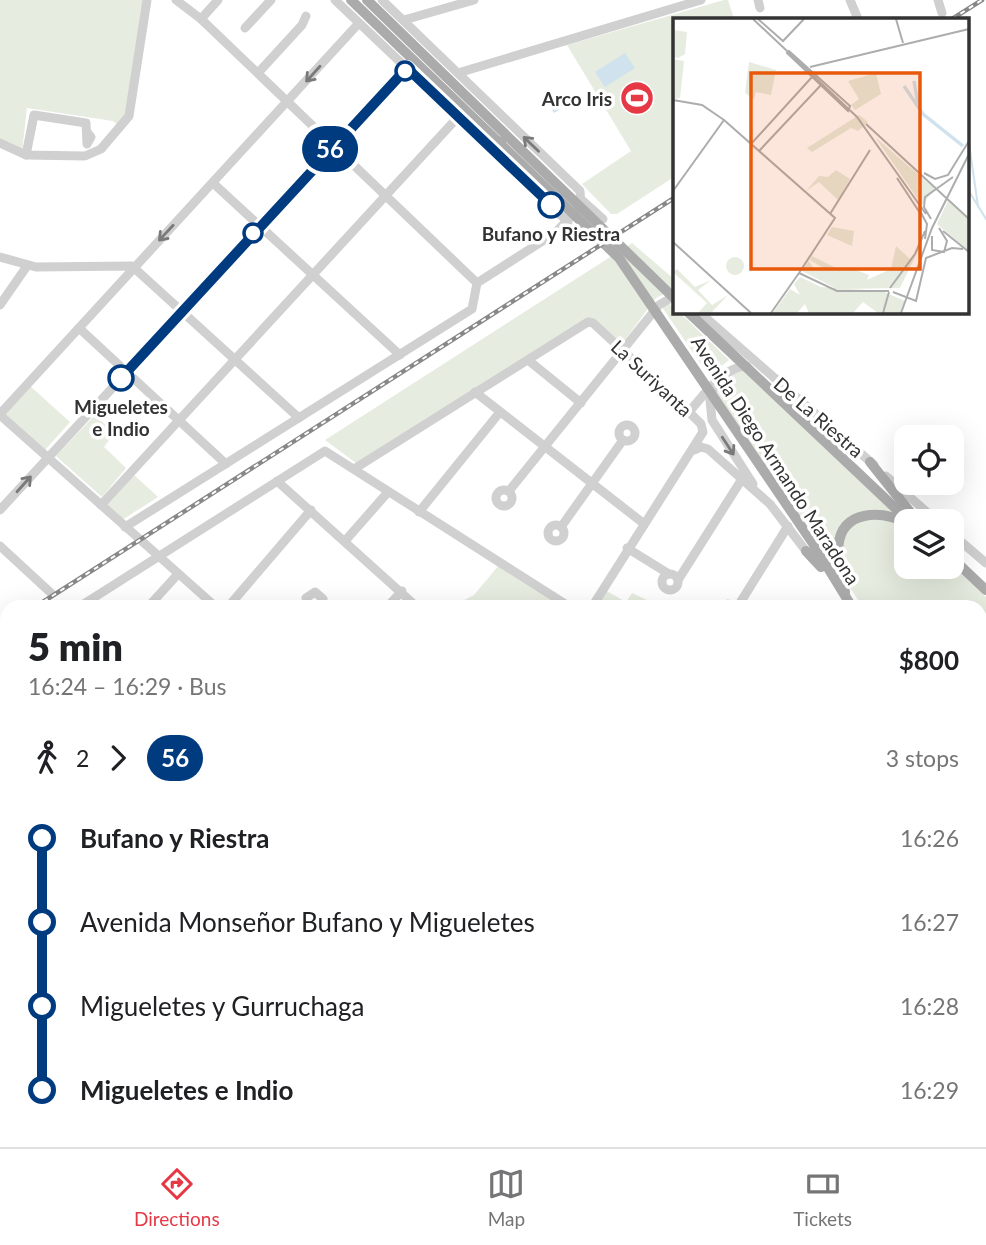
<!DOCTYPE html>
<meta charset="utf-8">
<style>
:root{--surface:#fff;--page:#f6f6f6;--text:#202124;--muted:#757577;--line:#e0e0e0;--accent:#e63946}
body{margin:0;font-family:Lato,sans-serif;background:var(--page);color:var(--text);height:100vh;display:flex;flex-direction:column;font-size:26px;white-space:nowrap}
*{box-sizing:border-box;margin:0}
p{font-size:23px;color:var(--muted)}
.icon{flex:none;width:38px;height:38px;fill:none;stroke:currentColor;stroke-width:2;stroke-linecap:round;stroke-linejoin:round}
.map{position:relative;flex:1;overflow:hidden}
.panel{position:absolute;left:0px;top:600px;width:987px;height:548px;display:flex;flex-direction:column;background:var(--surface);border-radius:21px 21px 0 0;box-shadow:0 7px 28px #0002}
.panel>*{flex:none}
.badge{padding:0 14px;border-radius:23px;font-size:24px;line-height:46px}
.buttons{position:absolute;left:894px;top:425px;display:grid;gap:14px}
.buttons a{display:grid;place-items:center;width:70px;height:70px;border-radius:14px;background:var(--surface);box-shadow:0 7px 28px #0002;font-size:35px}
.map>.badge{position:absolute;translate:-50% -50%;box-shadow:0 0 0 4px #fff}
.legs{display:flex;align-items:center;gap:10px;height:77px;padding:0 28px;font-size:23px}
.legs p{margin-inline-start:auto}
.overview{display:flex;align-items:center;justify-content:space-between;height:119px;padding:0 28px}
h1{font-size:38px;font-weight:800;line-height:52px}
ul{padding:0 28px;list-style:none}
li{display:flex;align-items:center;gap:24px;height:84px;font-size:26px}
li i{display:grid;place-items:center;width:10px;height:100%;margin:0 9px;background:currentColor}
li i::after{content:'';width:18px;height:18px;margin:-9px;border:5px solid;border-radius:50%;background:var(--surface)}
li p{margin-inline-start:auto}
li:first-child i{background:linear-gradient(#0000 50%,currentColor 0)}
li:last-child i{background:linear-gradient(currentColor 50%,#0000 0)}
.menu{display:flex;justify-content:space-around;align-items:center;height:98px;border-top:2px solid var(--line);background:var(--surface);font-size:19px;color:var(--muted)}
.menu a{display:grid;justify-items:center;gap:4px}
.menu .active{color:var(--accent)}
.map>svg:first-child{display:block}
</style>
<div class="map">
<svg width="986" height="1147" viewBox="0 0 986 1147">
<rect width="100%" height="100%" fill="#fff"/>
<g fill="#e6ecdf">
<path d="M0,0H144L127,114L119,126L113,121L27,108L22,152L0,140Z"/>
<path d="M724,0H728L734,19H674V177L617,214H611L582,184L631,151L567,45Z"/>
<path d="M632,243L674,279V289L656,298L624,341L616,340L594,321L356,463L325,440Z"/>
<path d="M668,301L674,312H679L729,360L709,376L662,307Z"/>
<path d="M743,368L906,525V567L952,566L986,597V778L980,770V607H863L715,391L725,376Z"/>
<path d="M30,386L70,422L45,450L5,414Z"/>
<path d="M95,415L114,433L104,447L126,468L102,497L56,456Z"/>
<path d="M133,474L158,497L122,520L105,505Z"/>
<path d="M499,565L565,607H451L474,595Z"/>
<path d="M605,590L626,602L632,593L647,600L644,607H594Z"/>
<path d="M980,817L986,825V861L980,855Z"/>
<path d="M986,903V963L980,964V910Z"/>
<path d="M308,1141H364L366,1146L413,1141L427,1147H304Z"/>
<path d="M428,1141H500L523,1147H442Z"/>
<path d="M819,1141H893L888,1147H814Z"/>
<path d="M902,1141H941L938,1147H897Z"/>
</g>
<g fill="#cfe2ee">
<path d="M625,53L635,68L605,87L595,72Z"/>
<path d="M567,93L573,101L554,113L549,104Z"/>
</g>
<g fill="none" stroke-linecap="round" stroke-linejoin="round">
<g stroke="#cfe2ee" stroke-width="2">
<path d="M967,130L978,206"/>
<path d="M967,188L986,219"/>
</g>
<path stroke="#c4c4c4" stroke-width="16" d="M980,929L986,922"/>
<g stroke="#d0d0d0" stroke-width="9">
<path d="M176,0L201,19L477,283"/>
<path d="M335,0L460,119"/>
<path d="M758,0L760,8"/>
<path d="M850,0L858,19"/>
<path d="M938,0L942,13"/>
<path d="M201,19L218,0"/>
<path d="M404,20L474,0"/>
<path d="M245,28L271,0"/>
<path d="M258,73L302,25L306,16"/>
<path d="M458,73L701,0"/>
<path d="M481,138L568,222"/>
<path d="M0,143L26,155L85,156L101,149L129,116L147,0"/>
<path d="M26,155L34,115L86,123L87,144L91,137L87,132"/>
<path d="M213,183L400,355"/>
<path d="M583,201L603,219"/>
<path d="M0,257L36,267L132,266L299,418"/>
<path d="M0,305L27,266"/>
<path d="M699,312L874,465"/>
<path d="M79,328L226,464"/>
<path d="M528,360L581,403"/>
<path d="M715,383L710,400L712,420L753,484"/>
<path d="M475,392L643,523"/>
<path d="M689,412C705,394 722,367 747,366"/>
<path d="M0,414L359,23"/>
<path d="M0,415L216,607"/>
<circle cx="627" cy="433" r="8"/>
<path d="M694,450L701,447L708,449L770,504L806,551"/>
<path d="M354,469L588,322L593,323L689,412L701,424L703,432L592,607"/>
<path d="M886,476L938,522"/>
<path d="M277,481L417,607"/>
<circle cx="504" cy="498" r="8"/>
<path d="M509,491L659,305L674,296"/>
<path d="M101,505L458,117"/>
<path d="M0,510L407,68"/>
<path d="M419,512L500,412"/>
<circle cx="556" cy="533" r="8"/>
<path d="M125,527L472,309L477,283L555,233L581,206L580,191L382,0"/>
<path d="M561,527L623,440"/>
<path d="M952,534L986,563"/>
<path d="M345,541L388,492"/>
<path d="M0,546L51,593"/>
<path d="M627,548L669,574"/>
<circle cx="670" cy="582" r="8"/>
<path d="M678,580L742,479"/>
<path d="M79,607L325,451L570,607"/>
<path d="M148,607L178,574"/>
<path d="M228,607L311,510"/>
<path d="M310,607L306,598L315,592L323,599L319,607"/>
<path d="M387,607L402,591"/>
<path d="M721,607L728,604L734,607L740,603L788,526"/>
<path d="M0,659L7,666"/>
<path d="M0,750L7,742"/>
<path d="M980,811L986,819"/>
<path d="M0,837L7,829"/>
<path d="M0,919L7,911"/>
<path d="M0,932L7,939"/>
<path d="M980,1004L986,984"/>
<path d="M0,1033L7,1039"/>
<path d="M0,1134L7,1140"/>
<path d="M117,1141L123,1147"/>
<path d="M253,1141L260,1147"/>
<path d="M421,1141L435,1147"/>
<path d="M580,1141L583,1147"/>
<path d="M636,1142L640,1147"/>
<path d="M138,1147L143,1141"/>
<path d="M296,1147L300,1141"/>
<path d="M696,1147L697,1141"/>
<path d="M758,1147L759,1141"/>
<path d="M810,1147L815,1141"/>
<path d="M893,1147L897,1141"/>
</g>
<g stroke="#ababab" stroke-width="10">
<path d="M351,0L619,258L812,542L852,607"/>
<path d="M367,0L674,298"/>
<path d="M461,113L471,129"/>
<path d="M480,138L501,142"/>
<path d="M688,312L910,522"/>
<path d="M870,462L918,522"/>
<path d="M806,551L821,567"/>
<path d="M952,558L986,590"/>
<path d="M845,592C839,566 827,524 864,516C879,513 893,516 906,523"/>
<path d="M980,778L986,784"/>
<path d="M980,792L986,801"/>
<path d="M943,1147L945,1141"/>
</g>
<g stroke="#9a9a9a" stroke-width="12">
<path d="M980,1074L986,1048"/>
<path d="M980,1106L986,1088"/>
<path d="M966,1147L968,1141"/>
<path d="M979,1147L986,1124"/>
</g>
<g stroke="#888" stroke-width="4.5">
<g id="rail">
<path d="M952,19L982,0"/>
<path d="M35,607L674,198"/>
<path d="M0,633L7,629"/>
</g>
</g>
<use href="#rail" stroke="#fff" stroke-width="2" stroke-dasharray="5" stroke-linecap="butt"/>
</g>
<defs><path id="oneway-shaft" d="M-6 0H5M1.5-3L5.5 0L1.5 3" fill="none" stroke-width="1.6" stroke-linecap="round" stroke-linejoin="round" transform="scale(1.75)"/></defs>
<g stroke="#7a7a7a">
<use href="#oneway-shaft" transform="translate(313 74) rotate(132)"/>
<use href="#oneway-shaft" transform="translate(531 144) rotate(-136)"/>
<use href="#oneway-shaft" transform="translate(166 233) rotate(133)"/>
<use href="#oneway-shaft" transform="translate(728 446) rotate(57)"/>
<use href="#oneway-shaft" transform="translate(24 484) rotate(-48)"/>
</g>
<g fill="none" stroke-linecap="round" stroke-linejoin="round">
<g stroke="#fff" stroke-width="16">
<path id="line-1" d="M121,378L407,68L551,205"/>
</g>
<use href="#line-1" stroke="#003b80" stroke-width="10"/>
</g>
<defs>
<g id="stadium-disc" transform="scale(1.75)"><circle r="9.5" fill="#e63946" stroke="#fff"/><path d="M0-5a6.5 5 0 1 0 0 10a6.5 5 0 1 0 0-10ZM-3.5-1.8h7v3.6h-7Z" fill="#fff"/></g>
</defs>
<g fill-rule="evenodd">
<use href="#stadium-disc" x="637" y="98"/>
</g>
<g fill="#fff" stroke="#003b80" stroke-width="3.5">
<circle cx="405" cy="71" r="9"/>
<circle cx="551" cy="205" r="12"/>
<circle cx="253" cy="233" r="9"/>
<circle cx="121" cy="378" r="12"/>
</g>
<g text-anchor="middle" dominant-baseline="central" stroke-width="7" stroke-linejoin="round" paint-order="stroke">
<g font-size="19" font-weight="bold" fill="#333" stroke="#fff" text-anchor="end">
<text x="612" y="98">Arco Iris</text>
</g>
<g font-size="19" font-weight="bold" fill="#333" stroke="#fff">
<text x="551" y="233">Bufano y Riestra</text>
<text x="121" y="406">Migueletes<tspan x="121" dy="22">e Indio</tspan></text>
</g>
<g font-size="19" fill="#333" stroke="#fff">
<text transform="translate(652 378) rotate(43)">La Suriyanta</text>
<text transform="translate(819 417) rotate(41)">De La Riestra</text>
<text transform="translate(776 460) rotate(57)">Avenida Diego Armando Maradona</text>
</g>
</g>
<g transform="translate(673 18)">
<rect width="296" height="296" fill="#fff"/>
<path d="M0,12L14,14L12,36L5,40L0,39ZM0,41L11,43L7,80L0,81ZM76,44L103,52L98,77L83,74L81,81L72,75ZM203,55L208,76L182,92L178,87L186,81L175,63ZM186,97L195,104L185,113L178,110L139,134L134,130ZM202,119L262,171L249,187ZM163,152L177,161L165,182L146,164L133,173L146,158L155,159ZM275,183L296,202V233L264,206ZM159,209L181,213L179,228L154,217ZM249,225L227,270L164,271L129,253L136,243L141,251L150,250L137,242L139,238L165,251L174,253L175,249L196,257L194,262L218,251L223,228L237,241ZM53 248a9 9 0 1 1 18 0a9 9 0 1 1-18 0ZM4,251L22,269L38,262L25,272L39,287L55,277L38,295H25L34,285L0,254ZM127,259L148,269L209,273L232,283L227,295H210L209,289V295H205L190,284L180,295H136L132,286L124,295H100L117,271L127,277L121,266Z" fill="#e6ecdf"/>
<path fill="none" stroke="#cfe2ee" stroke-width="3.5" d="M241,63L245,86M231,68L250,96L290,128"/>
<path fill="none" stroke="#adadad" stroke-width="2" d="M80,1L184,99L253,196M85,1L110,23L131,1M223,1L230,25M116,33L177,88L175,93L114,35ZM137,49L296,11M0,82L29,87L51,102M193,106L296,201M78,126L139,59M86,133L148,67M251,155L262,161L275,157L296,123M224,160L247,195M0,173L51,102L162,200L126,255M247,193L254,206L252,221M157,196L197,132M258,201L251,189L252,179L280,159M270,213L296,234M259,218V232L271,234L274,223L266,210M0,224L78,295M126,255L164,273H216M217,270L242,236L252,213M220,274L243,283L253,240L279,230L290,231M98,295L126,255M210,295L216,274M228,295L259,210L296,136"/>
<path fill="#e8590c" fill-opacity="0.15" stroke="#e8590c" stroke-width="3.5" d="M78,55H247V251H78Z"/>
<rect width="296" height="296" fill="none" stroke="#333" stroke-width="3.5"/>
</g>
</svg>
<div class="buttons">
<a><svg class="icon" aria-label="locate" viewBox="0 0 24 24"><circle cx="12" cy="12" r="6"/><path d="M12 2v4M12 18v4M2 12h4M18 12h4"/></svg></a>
<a><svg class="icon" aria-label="layers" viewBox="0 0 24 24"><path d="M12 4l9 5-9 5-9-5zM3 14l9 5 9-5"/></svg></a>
</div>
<b class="badge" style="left:330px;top:149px;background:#003b80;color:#fff">56</b>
<section class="panel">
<div class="overview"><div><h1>5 min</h1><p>16:24 – 16:29 · Bus</p></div><b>$800</b></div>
<div class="legs"><svg class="icon" aria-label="walk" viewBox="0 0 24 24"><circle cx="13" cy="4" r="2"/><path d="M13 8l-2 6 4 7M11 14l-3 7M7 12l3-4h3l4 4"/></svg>2<svg class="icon" aria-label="forward" viewBox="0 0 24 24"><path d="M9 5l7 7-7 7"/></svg><b class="badge" style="background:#003b80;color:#fff">56</b><p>3 stops</p></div>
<ul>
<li><i style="color:#003b80"></i><b>Bufano y Riestra</b><p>16:26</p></li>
<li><i style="color:#003b80"></i><span>Avenida Monseñor Bufano y Migueletes</span><p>16:27</p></li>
<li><i style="color:#003b80"></i><span>Migueletes y Gurruchaga</span><p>16:28</p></li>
<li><i style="color:#003b80"></i><b>Migueletes e Indio</b><p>16:29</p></li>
</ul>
</section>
</div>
<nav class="menu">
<a class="active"><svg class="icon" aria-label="directions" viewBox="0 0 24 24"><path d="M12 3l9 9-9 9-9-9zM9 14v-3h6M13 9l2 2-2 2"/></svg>Directions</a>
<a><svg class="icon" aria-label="map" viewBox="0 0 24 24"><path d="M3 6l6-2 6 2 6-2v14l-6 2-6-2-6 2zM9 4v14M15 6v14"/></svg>Map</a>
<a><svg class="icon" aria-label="tickets" viewBox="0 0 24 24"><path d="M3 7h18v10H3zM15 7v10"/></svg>Tickets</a>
</nav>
